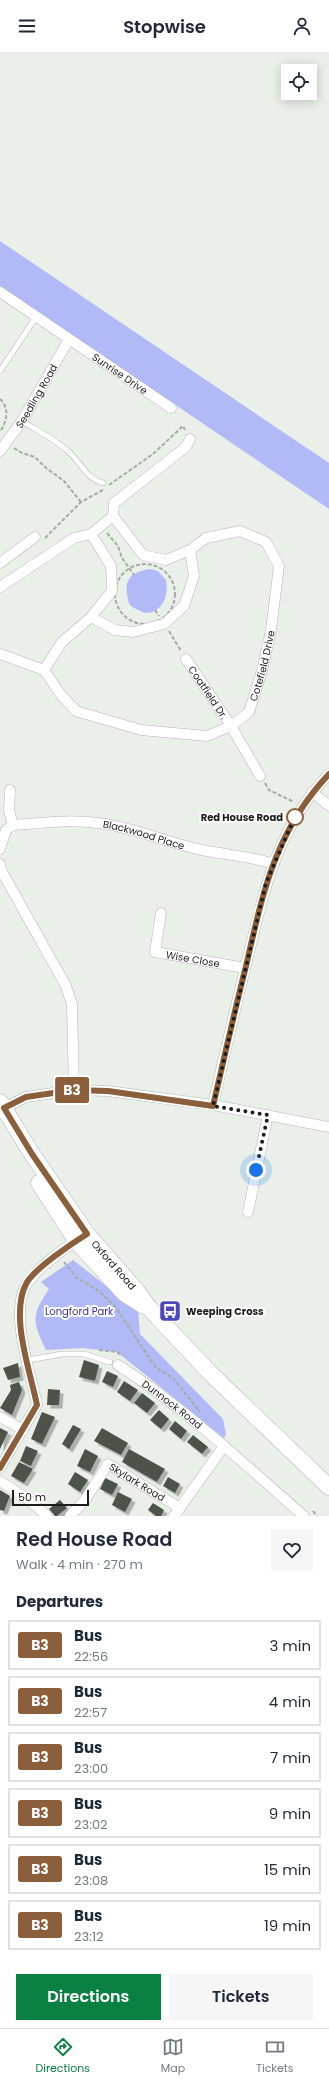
<!DOCTYPE html>
<meta charset="utf-8">
<style>
:root{--surface:#fff;--page:#f6f6f7;--text:#1f2937;--muted:#747a83;--line:#e0e1e3;--accent:#0b8043}
body{margin:0;font-family:Poppins,sans-serif;background:var(--page);color:var(--text);height:100vh;display:flex;flex-direction:column;font-size:15px;white-space:nowrap}
*{box-sizing:border-box;margin:0}
p{font-size:13px;color:var(--muted)}
.icon{flex:none;width:22px;height:22px;fill:none;stroke:currentColor;stroke-width:2;stroke-linecap:round;stroke-linejoin:round}
.map{position:relative;height:1464px;overflow:hidden}
.sheet{display:flex;flex-direction:column;background:var(--surface);flex:1}
.sheet>*{flex:none}
.badge{padding:0 8px;border-radius:3px;font-size:14px;line-height:26px}
.controls{position:absolute;left:281px;top:12px;display:grid;gap:8px}
.controls a{display:grid;place-items:center;width:36px;height:36px;border-radius:0px;background:var(--surface);box-shadow:0 2px 10px #0003;font-size:20px}
.scale{position:absolute;left:12px;bottom:10px;width:77px;box-sizing:border-box;padding-left:4px;border:2px solid #1b1d1b;border-top:0;font-size:11px;line-height:14px;white-space:nowrap;color:#1b1d1b;-webkit-text-stroke:3px #fff;paint-order:stroke}
.you{position:absolute;width:20px;height:20px;margin:-10px;border:3px solid #fff;border-radius:50%;background:#1a73e8;box-shadow:0 0 0 6px #1a73e833}
.map>.badge{position:absolute;translate:-50% -50%;box-shadow:0 0 0 2px #fff}
h2{padding:0 16px;font-size:15px;line-height:36px}
.round{display:grid;place-items:center;flex:none;width:42px;height:42px;border-radius:0px;background:var(--page)}
.head{display:flex;align-items:center;justify-content:space-between;height:68px;padding:0 16px}
h1{font-size:19px;font-weight:600;line-height:30px}
.primary-button{display:flex;gap:8px;margin-top:auto;padding:8px 16px}
.primary-button a{flex:1;height:46px;border-radius:0px;background:var(--accent);color:#fff;font-size:16px;font-weight:600;line-height:46px;text-align:center}
.primary-button a+a{background:var(--page);color:var(--text)}
ul{padding:0;list-style:none}
li{display:flex;align-items:center;gap:12px;height:50px;margin:0 8px 6px;padding:0 8px;border:2px solid var(--line);border-radius:0px}
li div{flex:1}
li b{display:block;font-size:15px}
li em{font-style:normal}
li .badge{min-width:44px;font-weight:700;text-align:center}
header{display:flex;justify-content:space-between;align-items:center;height:52px;padding:0 16px;background:var(--surface);font-size:18px;font-weight:600}
.dock{display:flex;justify-content:space-around;align-items:center;height:56px;border-top:1px solid var(--line);background:var(--surface);font-size:11px;color:var(--muted)}
.dock a{display:grid;justify-items:center;gap:2px}
.dock .current{color:var(--accent)}
.map>svg:first-child{display:block}
</style>
<header><svg class="icon" aria-label="menu" viewBox="0 0 24 24"><path d="M4 6h16M4 12h16M4 18h16"/></svg>Stopwise<svg class="icon" aria-label="person" viewBox="0 0 24 24"><circle cx="12" cy="8" r="4"/><path d="M4 21q1-7 8-7t8 7"/></svg></header>
<div class="map">
<svg width="329" height="1464" viewBox="0 0 329 1464">
<defs>
<filter id="shadow"><feDropShadow dx="3.5" dy="3.5" stdDeviation="0" flood-color="#0004"/></filter>
</defs>
<rect width="100%" height="100%" fill="#eaf0e9"/>
<g fill="#b2b9f7">
<path d="M0,189L329,411V457L0,234Z"/>
<path d="M150,517L158,519L166,528C169,543 163,561 145,561C141,559 135,557 131,554C128,551 128,547 127,542C125,525 133,520 150,517Z"/>
<path d="M73,1208L138,1259L140,1282L223,1367L226,1382L224,1386L117,1300L83,1296L46,1298C32,1269 31,1264 49,1237L41,1230Z"/>
</g>
<g fill="#4d524c" filter="url(#shadow)">
<path d="M84,1308L99,1313L95,1329L79,1325Z"/>
<path d="M18,1311L20,1325L8,1328L3,1316Z"/>
<path d="M107,1319L118,1324L113,1335L102,1330Z"/>
<path d="M124,1329L138,1338L130,1349L117,1340Z"/>
<path d="M19,1330L22,1338L12,1363L0,1356L11,1338L10,1333Z"/>
<path d="M48,1337L60,1338L59,1353H47Z"/>
<path d="M142,1341L155,1351L147,1361L134,1351Z"/>
<path d="M159,1358L169,1367L161,1377L150,1368Z"/>
<path d="M42,1360L55,1365L42,1392L31,1387Z"/>
<path d="M175,1369L187,1379L181,1387L169,1377Z"/>
<path d="M73,1373L81,1377L69,1397L62,1392Z"/>
<path d="M0,1376L8,1380L0,1397Z"/>
<path d="M102,1376L128,1391L121,1403L94,1389Z"/>
<path d="M193,1383L208,1395L202,1402L187,1390Z"/>
<path d="M26,1394L38,1399L31,1414L20,1409Z"/>
<path d="M85,1397L98,1404L90,1420L77,1414Z"/>
<path d="M129,1397L165,1417L157,1430L122,1410Z"/>
<path d="M19,1410L33,1417L24,1431L11,1424Z"/>
<path d="M75,1420L88,1428L80,1440L68,1432Z"/>
<path d="M168,1425L180,1432L175,1441L163,1434Z"/>
<path d="M105,1426L118,1432L112,1443L100,1437Z"/>
<path d="M0,1438L10,1444L4,1459L0,1458Z"/>
<path d="M118,1440L132,1447L125,1460L112,1453Z"/>
<path d="M60,1448L67,1456L57,1464H55L49,1457Z"/>
<path d="M153,1451L164,1458L161,1464H156L148,1458Z"/>
</g>
<g fill="none" stroke-linecap="round" stroke-linejoin="round">
<g stroke="#b2b7b1" stroke-width="6">
<g id="service">
<path d="M0,319L36,265"/>
<path d="M22,369C38,379 55,387 69,400C81,411 87,427 103,431"/>
<path d="M28,1308L62,1302H84L110,1310"/>
</g>
</g>
<g stroke="#b2b7b1" stroke-width="11">
<g id="minor">
<path id="s1" d="M0,240L171,356"/>
<path id="s2" d="M0,399L22,369L69,287"/>
<path d="M91,482L111,514L112,539L91,565L115,578L133,580L164,572L184,554L194,524L190,498L166,508L143,503L113,464"/>
<path d="M0,511L35,485"/>
<path d="M0,535L74,486L91,482L113,464L114,451L186,395L190,387"/>
<path id="s3" d="M0,602L44,618L61,643L76,659L141,678L207,684L231,674L249,660L262,619L271,578L279,514L266,490L240,479L206,486L190,498"/>
<path id="s4" d="M186,607L231,674L260,724"/>
<path d="M44,618L62,590L91,565"/>
<path d="M10,738L9,759L13,773"/>
<path d="M312,740L329,754"/>
<path id="s5" d="M0,797L6,778L13,773C41,771 69,767 98,771C134,775 167,791 202,798C226,803 250,804 274,812"/>
<path d="M0,812L1,818L66,934L72,953L74,1038"/>
<path id="s6" d="M161,861L155,900L245,916"/>
<path d="M213,1053C224,1005 235,957 247,909C265,836 276,778 329,722"/>
<path d="M0,1058L26,1045L74,1038L108,1039L213,1053L329,1075"/>
<path d="M248,1160L268,1063"/>
<path id="s7" d="M118,1313C185,1356 244,1412 304,1464"/>
<path d="M0,1365L23,1378"/>
<path d="M0,1416L37,1353C31,1321 7,1256 29,1229C42,1212 62,1198 80,1186"/>
<path d="M0,1429L29,1448L47,1464"/>
<path id="s8" d="M70,1464L85,1448L108,1412L180,1456"/>
<path d="M174,1464L224,1394"/>
</g>
</g>
<g stroke="#b2b7b1" stroke-width="17">
<g id="primary">
<path id="s9" d="M0,1050L32,1102L87,1182L137,1239L149,1256L210,1321L329,1435"/>
<path d="M39,1131L77,1190L125,1242L144,1254"/>
</g>
</g>
<g stroke="#a7aba6" stroke-width="2" stroke-dasharray="4 2" stroke-linecap="butt">
<path d="M0,347C10,357 7,369 0,380"/>
<path d="M14,396L22,401L35,405L46,416L64,429L81,450"/>
<path d="M109,433L153,402L183,374L185,378"/>
<path d="M107,481L118,494L122,506L134,523"/>
<path d="M45,486L81,450L103,438"/>
<circle cx="145" cy="542" r="30"/>
<path d="M155,558L159,564"/>
<path d="M169,579L181,599"/>
<path d="M265,731L269,738L294,750"/>
<path d="M64,1210L76,1225L100,1240L114,1253L156,1316L173,1326L200,1360"/>
<path d="M99,1298L117,1300L121,1303"/>
<path d="M313,1459L317,1464"/>
</g>
<use href="#service" stroke="#fff" stroke-width="5"/>
<use href="#minor" stroke="#fff" stroke-width="10"/>
<use href="#primary" stroke="#fff" stroke-width="16"/>
</g>
<g fill="none" stroke-linecap="round" stroke-linejoin="round">
<g stroke="#fff" stroke-width="9">
<path id="line" d="M0,1416L37,1353C30,1318 9,1262 27,1230C37,1215 71,1192 87,1182L32,1102L4,1056L26,1045L74,1038L108,1039L213,1054C224,1007 234,961 246,914C263,840 275,779 329,722"/>
</g>
<use href="#line" stroke="#8b5e3c" stroke-width="6"/>
<path stroke="#1b1d1b" stroke-width="4" stroke-dasharray="0 7.2" d="M256,1118L268,1063L213,1054L266,831L296,762L295,765"/>
</g>
<defs>
<g id="bus-square" transform="scale(1.15)"><rect x="-9" y="-9" width="18" height="18" rx="4" fill="#4d46bd" stroke="#fff"/><path d="M-5-6H5V4H4V6H2V4H-2V6H-4V4H-5ZM-3.5-4V0h7V-4ZM-3.5 1.2v1.5H-2V1.2ZM2 1.2v1.5H3.5V1.2Z" fill="#fff"/></g>
</defs>
<g fill-rule="evenodd">
<use href="#bus-square" x="170" y="1259"/>
</g>
<circle fill="#fff" stroke="#8b5e3c" stroke-width="2" cx="295" cy="765" r="8"/>
<g text-anchor="middle" dominant-baseline="central" stroke-width="4" stroke-linejoin="round" paint-order="stroke">
<g font-size="10" fill="#1b1d1b" stroke="#fff">
<text stroke="none"><textPath href="#s1" startOffset="145">Sunrise Drive</textPath></text>
<text stroke="none"><textPath href="#s2" startOffset="66">Seedling Road</textPath></text>
<text stroke="none"><textPath href="#s3" startOffset="330">Cotefield Drive</textPath></text>
<text stroke="none"><textPath href="#s4" startOffset="40">Coatfield Dr.</textPath></text>
<text stroke="none"><textPath href="#s5" startOffset="161">Blackwood Place</textPath></text>
<text stroke="none"><textPath href="#s6" startOffset="78">Wise Close</textPath></text>
<text stroke="none"><textPath href="#s9" startOffset="199">Oxford Road</textPath></text>
<text stroke="none"><textPath href="#s7" startOffset="67">Dunnock Road</textPath></text>
<text stroke="none"><textPath href="#s8" startOffset="99">Skylark Road</textPath></text>
</g>
<g font-size="10" font-weight="bold" fill="#1b1d1b" stroke="#fff" text-anchor="end">
<text x="283" y="765">Red House Road</text>
</g>
<g font-size="10" fill="#373092" stroke="#fff">
<text x="79" y="1259">Longford Park</text>
</g>
<g font-size="10" font-weight="bold" fill="#1b1d1b" stroke="#fff" text-anchor="start">
<text x="186" y="1259">Weeping Cross</text>
</g>
</g>
</svg>
<div class="controls">
<a><svg class="icon" aria-label="locate" viewBox="0 0 24 24"><circle cx="12" cy="12" r="6"/><path d="M12 2v4M12 18v4M2 12h4M18 12h4"/></svg></a>
</div>
<div class="scale">50 m</div>
<div class="you" style="left:256px;top:1118px"></div>
<b class="badge" style="left:72px;top:1038px;background:#8b5e3c;color:#fff">B3</b>
</div>
<section class="sheet">
<div class="head"><div><h1>Red House Road</h1><p>Walk · 4 min · 270 m</p></div><a class="round"><svg class="icon" aria-label="heart" viewBox="0 0 24 24"><path d="M12 20l-8-8c-3-5 5-10 8-4 3-6 11-1 8 4z"/></svg></a></div>
<h2>Departures</h2>
<ul>
<li><span class="badge" style="background:#8b5e3c;color:#fff">B3</span><div><b>Bus</b><p>22:56</p></div><em>3 min</em></li>
<li><span class="badge" style="background:#8b5e3c;color:#fff">B3</span><div><b>Bus</b><p>22:57</p></div><em>4 min</em></li>
<li><span class="badge" style="background:#8b5e3c;color:#fff">B3</span><div><b>Bus</b><p>23:00</p></div><em>7 min</em></li>
<li><span class="badge" style="background:#8b5e3c;color:#fff">B3</span><div><b>Bus</b><p>23:02</p></div><em>9 min</em></li>
<li><span class="badge" style="background:#8b5e3c;color:#fff">B3</span><div><b>Bus</b><p>23:08</p></div><em>15 min</em></li>
<li><span class="badge" style="background:#8b5e3c;color:#fff">B3</span><div><b>Bus</b><p>23:12</p></div><em>19 min</em></li>
</ul>
<div class="primary-button"><a>Directions</a><a>Tickets</a></div>
</section>
<nav class="dock">
<a class="current"><svg class="icon" aria-label="directions" viewBox="0 0 24 24"><path d="M12 3l9 9-9 9-9-9zM9 14v-3h6M13 9l2 2-2 2"/></svg>Directions</a>
<a><svg class="icon" aria-label="map" viewBox="0 0 24 24"><path d="M3 6l6-2 6 2 6-2v14l-6 2-6-2-6 2zM9 4v14M15 6v14"/></svg>Map</a>
<a><svg class="icon" aria-label="tickets" viewBox="0 0 24 24"><path d="M3 7h18v10H3zM15 7v10"/></svg>Tickets</a>
</nav>
